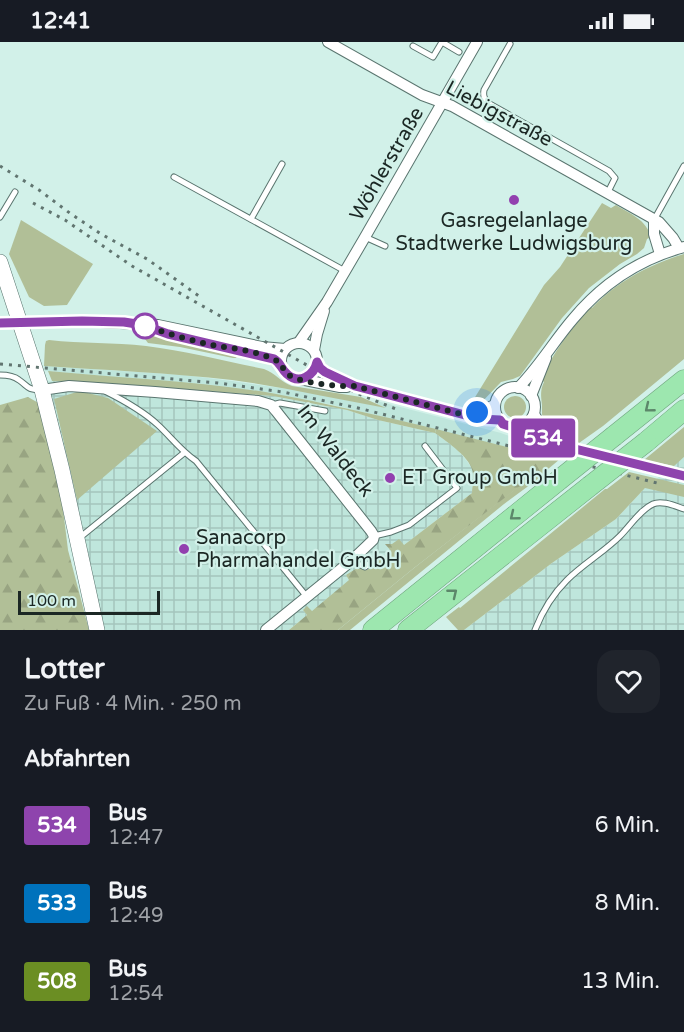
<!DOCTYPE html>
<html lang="de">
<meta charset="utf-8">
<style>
:root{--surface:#171b24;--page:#20242c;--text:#f1f3f6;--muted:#9ea1a6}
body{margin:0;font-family:"Varela Round",sans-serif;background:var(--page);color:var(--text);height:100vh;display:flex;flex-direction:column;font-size:22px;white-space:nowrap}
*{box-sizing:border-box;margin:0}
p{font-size:20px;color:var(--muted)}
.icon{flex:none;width:33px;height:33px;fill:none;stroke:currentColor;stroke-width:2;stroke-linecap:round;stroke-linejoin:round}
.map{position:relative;height:588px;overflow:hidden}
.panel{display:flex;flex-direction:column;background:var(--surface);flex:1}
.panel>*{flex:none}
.badge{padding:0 12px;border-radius:4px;font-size:21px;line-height:39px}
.scale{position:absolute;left:18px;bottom:15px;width:142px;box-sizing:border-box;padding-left:6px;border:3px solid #1b2724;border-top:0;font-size:16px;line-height:21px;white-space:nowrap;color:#1b2724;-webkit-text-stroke:4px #d2f1e9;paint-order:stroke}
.you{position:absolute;width:30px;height:30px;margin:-15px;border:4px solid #fff;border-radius:50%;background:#1a73e8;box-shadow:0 0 0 9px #1a73e833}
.map>.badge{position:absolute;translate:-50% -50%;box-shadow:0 0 0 3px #fff}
h2{padding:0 24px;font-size:22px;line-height:54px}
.round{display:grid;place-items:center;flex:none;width:63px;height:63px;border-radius:18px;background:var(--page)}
.overview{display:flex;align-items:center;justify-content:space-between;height:102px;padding:0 24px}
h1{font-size:28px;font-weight:700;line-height:45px}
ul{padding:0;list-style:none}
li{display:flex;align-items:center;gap:18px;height:78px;padding:0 24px}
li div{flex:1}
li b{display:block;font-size:22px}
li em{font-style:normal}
li .badge{min-width:66px;font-weight:700;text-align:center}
.status{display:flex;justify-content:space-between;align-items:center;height:42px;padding:0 30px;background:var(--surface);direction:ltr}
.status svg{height:16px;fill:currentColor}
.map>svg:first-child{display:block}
</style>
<div class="status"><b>12:41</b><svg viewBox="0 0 49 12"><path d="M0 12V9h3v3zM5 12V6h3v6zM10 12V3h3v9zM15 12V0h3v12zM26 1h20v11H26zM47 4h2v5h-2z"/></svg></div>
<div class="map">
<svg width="684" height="588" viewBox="0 0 684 588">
<defs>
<pattern id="industrial-grid" width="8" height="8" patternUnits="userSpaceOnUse" patternTransform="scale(1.5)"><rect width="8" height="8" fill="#bfe6dc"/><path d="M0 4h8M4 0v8" fill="none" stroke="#a4c5bd"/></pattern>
<pattern id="forest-firs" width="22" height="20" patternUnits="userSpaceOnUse" patternTransform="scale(1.5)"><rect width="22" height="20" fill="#b1bf97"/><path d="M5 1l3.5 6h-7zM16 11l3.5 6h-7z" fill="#98a482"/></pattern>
</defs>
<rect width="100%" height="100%" fill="#d2f1e9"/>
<path fill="#bfe6dc" d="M44,324L184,333L232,339L295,348L383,365L376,361L377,359L501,391L557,411L555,417L329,362L190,342L45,329Z"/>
<g fill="url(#industrial-grid)">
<path d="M57,339L181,347L273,354L347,368L378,378L435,391L457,407L467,419L474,430L472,451L404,503H386L391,509L367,529L346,533L350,538L312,569L303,568L307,573L289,588H97L39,340Z"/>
<path d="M684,415V588H464L552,521L616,477L645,446Z"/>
</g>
<g fill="#b1bf97">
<path d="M602,161L611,166L616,163C630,172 646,177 651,195L647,197L644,206L637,212L620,222L589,246L562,276L520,334L513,337L501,340L481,361L469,365L544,243L560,225Z"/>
<path d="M21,178L93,222L67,263L44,264L29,255L9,212Z"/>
<path d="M684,212V317L603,384L579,401C566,396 545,388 542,372C542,369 542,366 542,363C541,354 540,348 544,340L540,337C554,311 570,287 591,265L592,266C617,239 649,223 684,212Z"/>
<path d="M146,289L184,300L239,311L236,316H233L180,305L148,301L145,297Z"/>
<path d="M49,298C81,302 114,300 146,304C186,309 225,319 264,327C275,331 281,340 292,344L361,355L386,366C335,357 284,345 232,338C170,331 106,328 44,324L45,303L46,299Z"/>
<path d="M48,329C122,336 198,339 271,351C326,361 381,374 436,387L435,391L378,378L347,368L273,354L181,347L52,339Z"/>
<path d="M80,349L108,356L157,389L77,458L54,357Z"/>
<circle cx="515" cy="365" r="11"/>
<path d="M684,385V415L674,424L644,418Z"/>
<path d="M555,416L560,417L541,433L542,434L504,462L350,588H338L414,526Z"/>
<path d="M629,430L684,443V455L645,446L616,477L552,521L464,588H458L446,575L459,565L460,566L605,447H607Z"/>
</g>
<g fill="url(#forest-firs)">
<path d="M28,355L42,363L62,459L68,508L89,588H0V363Z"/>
<path d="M436,387L555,417L414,526L338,588H289L307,573L303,568L307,564L312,569L349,538L346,533L357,526L367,528L391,509L385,502H392L399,497L404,503L472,451C472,445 474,438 473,432C472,416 447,400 435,391Z"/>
</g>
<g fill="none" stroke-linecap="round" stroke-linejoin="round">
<g stroke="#5a756f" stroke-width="7">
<g id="lane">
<path d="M442,0L459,10"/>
<path d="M510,2L484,48C483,54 484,56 488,61L609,129L615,136L607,152"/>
<path d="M413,4L433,15L442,0"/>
<path d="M174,135L345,229"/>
<path d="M0,175L15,150"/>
<path d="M251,177L282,122"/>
<path d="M654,178L684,124"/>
<path d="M365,195L385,204"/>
<path d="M0,333C6,333 14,334 19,338C29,345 26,347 40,348"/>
<path d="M105,349C123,358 143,369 158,383C171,395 181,409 196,419L307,555"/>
<path d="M272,363L280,361L325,369"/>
<path d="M374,494L391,490L409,483L457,446L425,404"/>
<path d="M78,497L184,411"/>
<path d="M351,519L365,525L376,516"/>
<path d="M535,588C542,570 553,552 567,538C583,522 604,510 620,494C630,484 640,468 653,462C662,458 675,464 684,467"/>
</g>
</g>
<g stroke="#5a756f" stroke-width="12">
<g id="street">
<path d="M328,0L422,53L452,64L659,180L673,196L679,206"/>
<path d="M654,178V192L660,212"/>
<path d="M0,281L82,279L158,283L262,305L285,307"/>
<path d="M169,292L265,314L281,321"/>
<path d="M299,300L327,260L365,195L477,0"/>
<circle cx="299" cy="319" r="18"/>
<path d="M314,308L317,292L324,269"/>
<path d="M317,320L320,325L325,330L355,344L465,373L480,377L500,378"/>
<path d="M300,337L340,345H347"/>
<circle cx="515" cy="365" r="20"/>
<path d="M518,346C539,325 554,299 573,277C602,242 640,217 684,205"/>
<path d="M42,348L69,344L155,350L258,359L271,363L276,369L371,489L374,494L373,498L351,519L266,588"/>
<path d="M531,354L546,316"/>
<path d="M465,372L477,370L495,363"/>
<path d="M534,372L541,384L558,399"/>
<path d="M522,384L549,399L559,403L684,434"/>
</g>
</g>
<g stroke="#5a756f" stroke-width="16">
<path id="secondary" d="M0,220L42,348L62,428L97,588"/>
</g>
<g stroke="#70a47e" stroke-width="21">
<g id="highway">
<path d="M614,394L684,338"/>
<path d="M646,400L684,368"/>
<path d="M373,588L559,438"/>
<path d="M408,588L590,444"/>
</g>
</g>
<use href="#lane" stroke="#fff" stroke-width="5"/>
<use href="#street" stroke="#fff" stroke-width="10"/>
<use href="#secondary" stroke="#fff" stroke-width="15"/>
<use href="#highway" stroke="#9de7af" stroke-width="20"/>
<g stroke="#617570" stroke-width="3" stroke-dasharray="3 6" stroke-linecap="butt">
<path d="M0,124L39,148L71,172L101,192L147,217L199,254"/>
<path d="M33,161L65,178L132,224L356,351L396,367"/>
<path d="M0,322L218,341L283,350L358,366L661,442"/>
</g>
<g stroke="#70a47e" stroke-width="21" stroke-linecap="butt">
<g id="highway-bridge">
<path d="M559,438L614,394"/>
<path d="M590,444L646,400"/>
</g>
</g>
<use href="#highway-bridge" stroke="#9de7af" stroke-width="20"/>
</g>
<defs><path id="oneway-chevron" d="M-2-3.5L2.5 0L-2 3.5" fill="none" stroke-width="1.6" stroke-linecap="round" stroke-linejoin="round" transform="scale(1.5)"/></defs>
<g stroke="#5c876a">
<use href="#oneway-chevron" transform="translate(649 366) rotate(141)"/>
<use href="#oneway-chevron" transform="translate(514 474) rotate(141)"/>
<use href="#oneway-chevron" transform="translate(453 551) rotate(-39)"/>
</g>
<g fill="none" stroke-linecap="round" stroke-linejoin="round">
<g stroke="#fff" stroke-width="14">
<path id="line" d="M0,281L82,279L124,280L143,283L168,292L274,317C281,321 281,327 287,332C299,343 314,334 317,320L320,326L325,330L355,344L465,373L480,377L500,378L503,382L512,385L522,384L549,399L559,403L684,434"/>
</g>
<use href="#line" stroke="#8e44ad" stroke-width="9"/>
<path stroke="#1b2724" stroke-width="6" stroke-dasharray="0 10.8" d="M145,284L143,283C166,291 189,298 212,303C235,307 261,309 281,321C283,326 284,330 289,333C299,341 342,345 355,344L465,373L477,370"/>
</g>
<g fill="#9240af" stroke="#d2f1e9" stroke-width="2">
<circle cx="514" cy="158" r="6"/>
<circle cx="390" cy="436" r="6"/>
<circle cx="184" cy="507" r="6"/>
</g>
<circle fill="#fff" stroke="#8e44ad" stroke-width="3" cx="145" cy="284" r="12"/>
<g text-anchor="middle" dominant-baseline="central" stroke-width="4.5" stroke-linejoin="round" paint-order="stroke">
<g font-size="20" fill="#1b2724" stroke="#d2f1e9">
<text transform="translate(499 72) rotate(28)">Liebigstraße</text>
<text transform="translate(387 122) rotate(-60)">Wöhlerstraße</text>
<text transform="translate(335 409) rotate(52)">Im Waldeck</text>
</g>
<g font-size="20" fill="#1b2724" stroke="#d2f1e9" text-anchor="start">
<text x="514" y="179" text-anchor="middle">Gasregelanlage<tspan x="514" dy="23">Stadtwerke Ludwigsburg</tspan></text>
<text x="402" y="436">ET Group GmbH</text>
<text x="196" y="496">Sanacorp<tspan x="196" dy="23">Pharmahandel GmbH</tspan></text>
</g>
</g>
</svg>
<div class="scale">100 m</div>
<div class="you" style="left:477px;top:370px"></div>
<b class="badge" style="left:543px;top:396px;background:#8e44ad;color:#fff">534</b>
</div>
<section class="panel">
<div class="overview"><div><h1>Lotter</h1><p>Zu Fuß · 4 Min. · 250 m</p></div><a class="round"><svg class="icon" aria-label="heart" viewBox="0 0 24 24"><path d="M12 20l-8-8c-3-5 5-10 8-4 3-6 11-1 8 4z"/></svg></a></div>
<h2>Abfahrten</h2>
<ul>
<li><span class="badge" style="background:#8e44ad;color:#fff">534</span><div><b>Bus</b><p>12:47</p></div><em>6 Min.</em></li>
<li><span class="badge" style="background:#0072bc;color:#fff">533</span><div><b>Bus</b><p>12:49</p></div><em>8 Min.</em></li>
<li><span class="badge" style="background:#6b8e23;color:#fff">508</span><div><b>Bus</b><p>12:54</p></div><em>13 Min.</em></li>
</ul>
</section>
